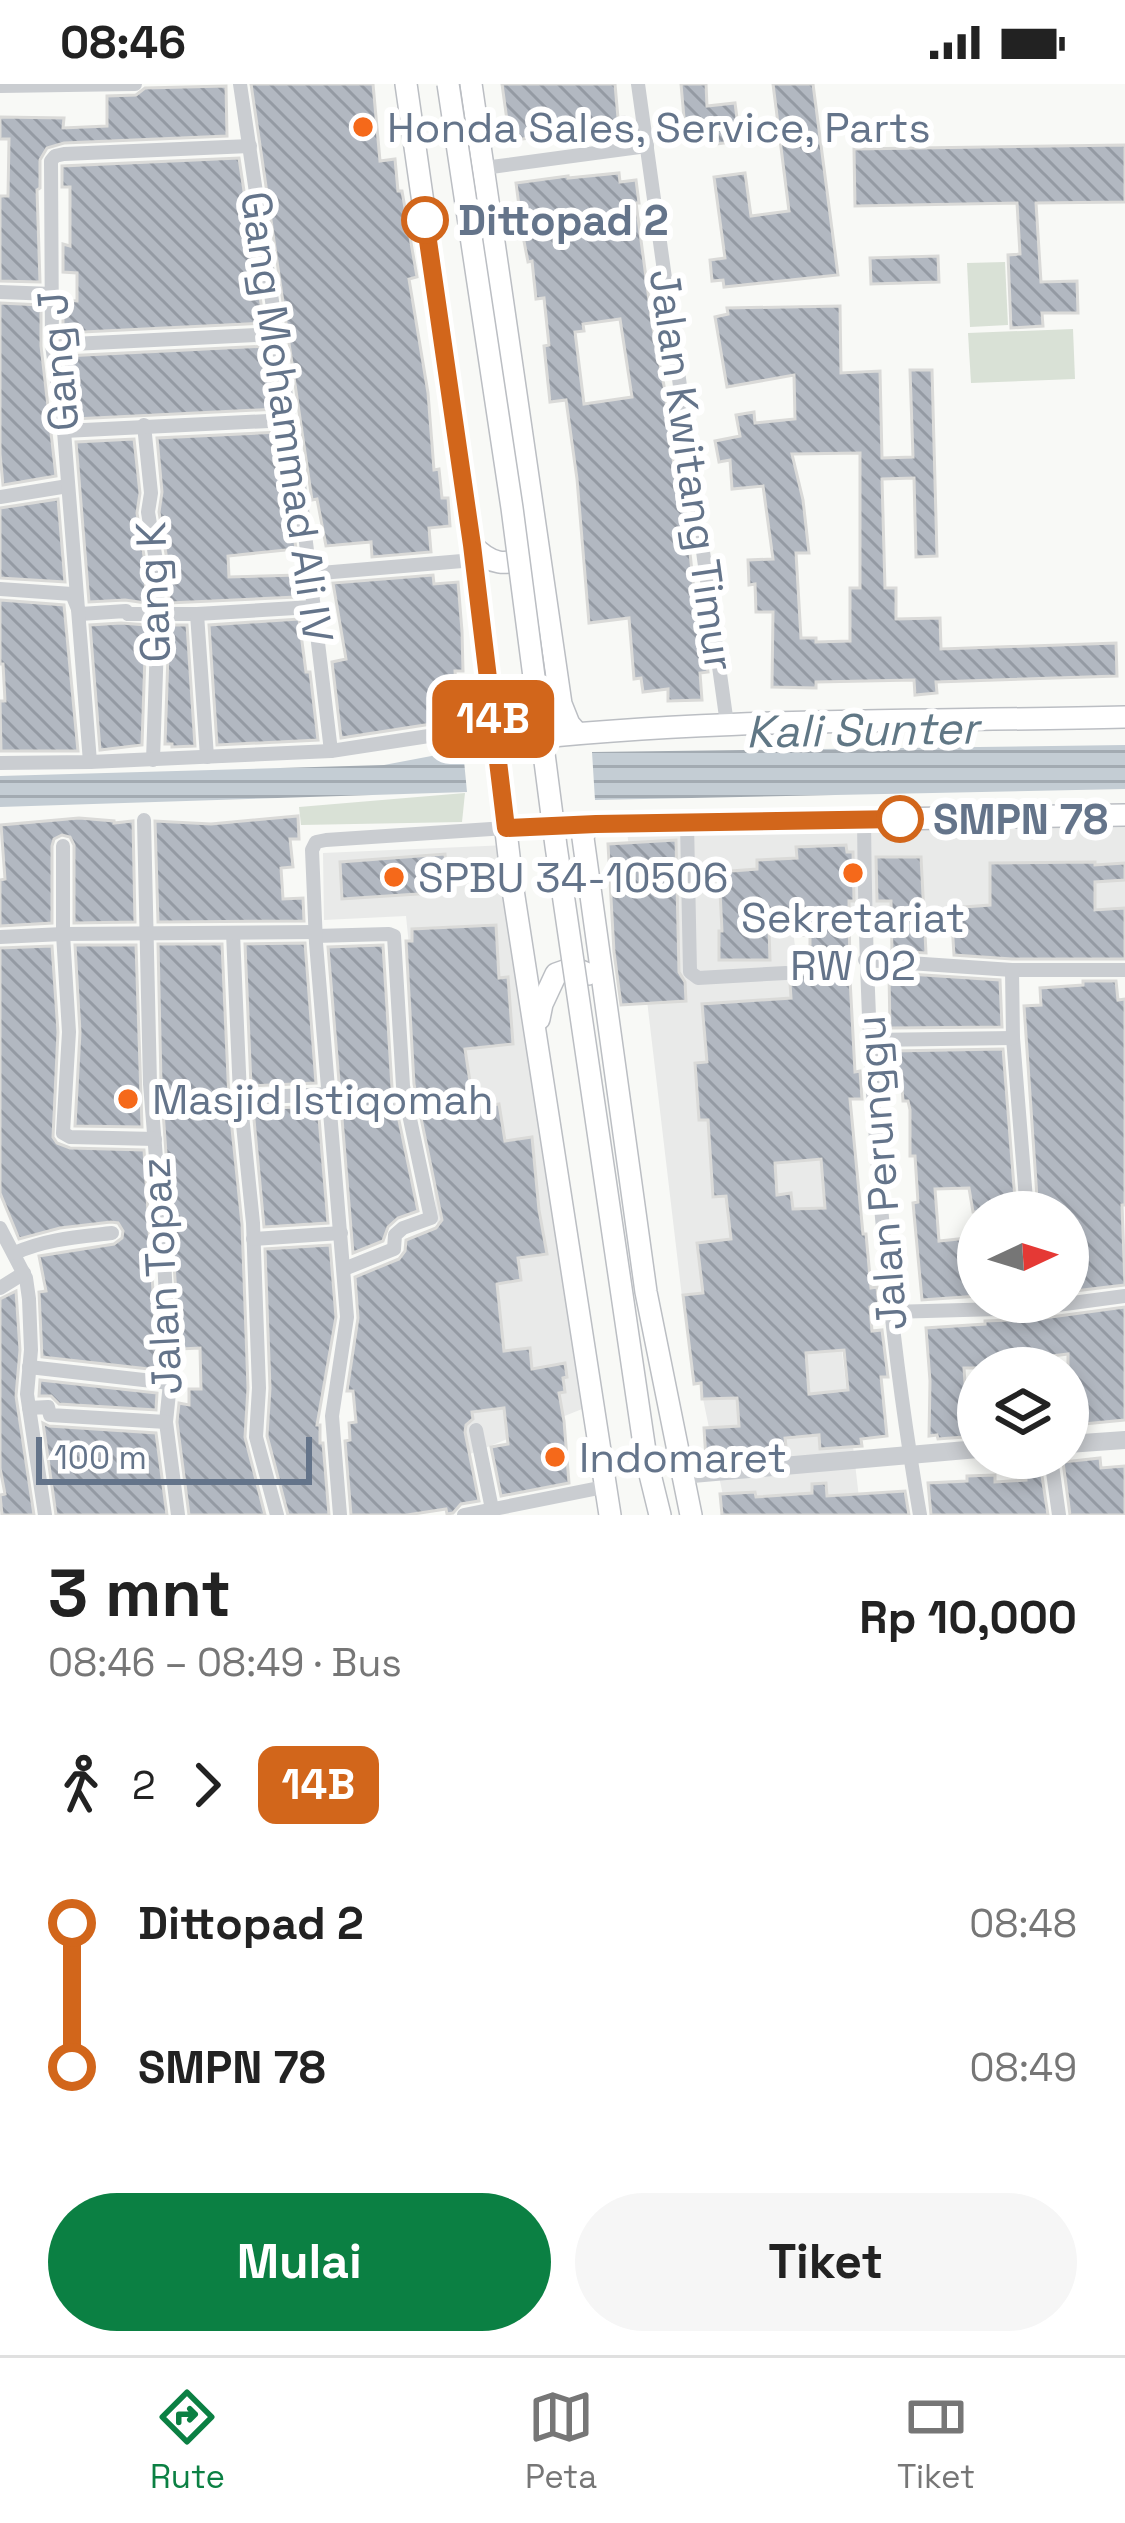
<!DOCTYPE html>
<html lang="id">
<meta charset="utf-8">
<style>
:root{--surface:#fff;--page:#f6f6f6;--text:#222;--muted:#767676;--line:#e0e0e0;--accent:#0b8043}
body{margin:0;font-family:"Space Grotesk",sans-serif;background:var(--page);color:var(--text);height:100vh;display:flex;flex-direction:column;font-size:45px;white-space:nowrap}
*{box-sizing:border-box;margin:0}
p{font-size:39px;color:var(--muted)}
.icon{flex:none;width:66px;height:66px;fill:none;stroke:currentColor;stroke-width:2;stroke-linecap:round;stroke-linejoin:round}
.map{position:relative;height:1431px;overflow:hidden}
.side{display:flex;flex-direction:column;background:var(--surface);flex:1}
.side>*{flex:none}
.badge{padding:0 24px;border-radius:18px;font-size:42px;line-height:78px}
.needle{width:78px;rotate:86deg}
.fabs{position:absolute;left:957px;top:1107px;display:grid;gap:24px}
.fabs a{display:grid;place-items:center;width:132px;height:132px;border-radius:50%;background:var(--surface);box-shadow:0 6px 18px #0003;font-size:60px}
.scale{position:absolute;left:36px;bottom:30px;width:276px;box-sizing:border-box;padding-left:12px;border:6px solid #64748a;border-top:0;font-size:33px;line-height:42px;white-space:nowrap;color:#64748a;-webkit-text-stroke:9px #fff;paint-order:stroke}
.map>.badge{position:absolute;translate:-50% -50%;box-shadow:0 0 0 6px #fff}
.legs{display:flex;align-items:center;gap:18px;height:132px;padding:0 48px;font-size:39px}
.legs p{margin-inline-start:auto}
.overview{display:flex;align-items:center;justify-content:space-between;height:204px;padding:0 48px}
h1{font-size:66px;font-weight:700;line-height:90px}
.primary-button{display:flex;gap:24px;margin-top:auto;padding:24px 48px}
.primary-button a{flex:1;height:138px;border-radius:72px;background:var(--accent);color:#fff;font-size:48px;font-weight:700;line-height:138px;text-align:center}
.primary-button a+a{background:var(--page);color:var(--text)}
ul{padding:0 48px;list-style:none}
li{display:flex;align-items:center;gap:42px;height:144px;font-size:45px}
li i{display:grid;place-items:center;width:18px;height:100%;margin:0 15px;background:currentColor}
li i::after{content:'';width:30px;height:30px;margin:-15px;border:9px solid;border-radius:50%;background:var(--surface)}
li p{margin-inline-start:auto}
li:first-child i{background:linear-gradient(#0000 50%,currentColor 0)}
li:last-child i{background:linear-gradient(currentColor 50%,#0000 0)}
.status{display:flex;justify-content:space-between;align-items:center;height:84px;padding:0 60px;background:var(--surface);direction:ltr}
.status svg{height:33px;fill:currentColor}
.menu{display:flex;justify-content:space-around;align-items:center;height:168px;border-top:3px solid var(--line);background:var(--surface);font-size:33px;color:var(--muted)}
.menu a{display:grid;justify-items:center;gap:6px}
.menu .on{color:var(--accent)}
.map>svg:first-child{display:block}
</style>
<div class="status"><b>08:46</b><svg viewBox="0 0 49 12"><path d="M0 12V9h3v3zM5 12V6h3v6zM10 12V3h3v9zM15 12V0h3v12zM26 1h20v11H26zM47 4h2v5h-2z"/></svg></div>
<div class="map">
<svg width="1125" height="1431" viewBox="0 0 1125 1431">
<defs>
<pattern id="water-rules" width="6" height="5" patternUnits="userSpaceOnUse" patternTransform="scale(3)"><rect width="6" height="5" fill="#c4cdd4"/><path d="M0 2.5h6" fill="none" stroke="#a3abb2"/></pattern>
<pattern id="building-back-hatch" width="6" height="6" patternUnits="userSpaceOnUse" patternTransform="scale(3)"><rect width="6" height="6" fill="#b2b8c1"/><path d="M-1 5l2 2M0 0l6 6M5-1l2 2" fill="none" stroke="#949aa3"/></pattern>
</defs>
<rect width="100%" height="100%" fill="#f8f9f6"/>
<g fill="#e9eae9">
<path d="M1125,743V833L792,837L861,1431H727L682,1213L627,747Z"/>
<path d="M508,761L592,1321L395,1400L443,1195L406,832L324,836L323,769Z"/>
</g>
<g fill="#d9e1d6">
<path d="M1005,178L1008,241L970,243L967,179Z"/>
<path d="M1073,245L1075,295L971,299L968,249Z"/>
<path d="M465,709L462,738L301,741L299,723Z"/>
</g>
<g fill="url(#water-rules)">
<path d="M1125,661V705L595,716L592,668Z"/>
<path d="M463,666L467,708L0,723V692L384,681Z"/>
</g>
<g fill="url(#building-back-hatch)" stroke="#dadad8" stroke-width="3" fill-rule="evenodd">
<path d="M251,0H373L380,77L395,75L398,107H402L417,193L409,195L428,309L434,386L439,385L442,414H448L450,442L429,444L431,468L372,473L371,458L326,462L317,415L312,416Z"/>
<path d="M502,0H615L618,34L624,33L626,52L571,54V48L515,56L514,50L509,51Z"/>
<path d="M681,0H706L707,22L735,19L740,57L708,61L706,47L678,51L676,35L684,34Z"/>
<path d="M773,0H813L838,191L724,203L723,196L712,197L710,176L725,174L714,93L745,89L751,132L789,127Z"/>
<path d="M226,2L227,52L64,59L47,64L40,76V104L37,106L40,198L0,197V112H8L9,55H0V33L64,34L63,44L107,42V12L136,11L145,4Z"/>
<path d="M1125,61V118L1036,119L1041,198L1077,197L1078,229H1042L1043,242L1011,244L1008,171L1020,170L1017,119L855,122L854,65Z"/>
<path d="M239,74L264,239L63,249V216L77,217V189L63,188V160L70,162V103H62V82Z"/>
<path d="M619,89L620,98L636,96L639,119H636L652,238L665,307L674,382L677,381L685,422L698,544H702L708,588L700,589L702,616L668,617V605L643,608L641,594L634,595L629,534L589,539L577,395L566,316L550,318L544,262L549,261L544,214L536,215L532,177L528,178L523,152L516,99L568,92V94ZM620,235L632,313L584,320L575,248L584,247L583,240Z"/>
<path d="M938,172L939,198L871,200L870,174Z"/>
<path d="M0,219L41,221V262L56,392L3,401L0,370Z"/>
<path d="M840,222L841,289L880,287L882,374L913,373L910,286H932L937,472L916,473L914,394L882,395L885,504H896V535L940,534L941,565L1116,559L1117,592L936,598L937,609L915,611L914,596L816,598V604L772,603L773,528H756L755,500L749,501L748,476L773,475L763,402L732,405L730,376L719,378L715,357L740,352L736,331L754,328L755,339L795,335L794,291L727,303L715,233L728,230L727,224ZM860,369V504H850V557L816,558V554H801L796,469H809L803,416L792,370Z"/>
<path d="M267,262L277,325L74,335L65,272Z"/>
<path d="M280,348L296,465L228,472L229,493L298,491L300,504H295L296,513L169,519L167,476L159,428L162,408L157,354Z"/>
<path d="M134,355L140,409L137,429L145,478L146,519L125,516L89,518L76,358Z"/>
<path d="M58,415L65,498L0,494V424Z"/>
<path d="M433,491L434,500L458,498L462,547L463,587H455L456,603H451L452,623L435,624L444,638L341,654L332,578L346,575L333,499Z"/>
<path d="M0,516L64,521L78,667H1L0,617H5L3,580H0Z"/>
<path d="M299,535L306,588H310L318,656L217,661L209,541Z"/>
<path d="M121,539L146,541L142,661L100,666L90,541Z"/>
<path d="M169,541H187L195,662L172,663V660H165Z"/>
<path d="M298,732L299,755H290L293,783L281,784L283,815L303,814L304,837L158,838L155,737L211,740Z"/>
<path d="M79,734L114,737V739L133,737L135,838L74,839V761L70,753L62,751L54,755L52,762V839L0,842V796L5,795L1,741Z"/>
<path d="M676,756L679,888L685,898L686,917L621,921L614,868L608,760Z"/>
<path d="M846,761L847,768H853L854,817H849L850,895L855,988L860,987L862,1015H850L863,1150H866L871,1204L877,1203L879,1222L870,1223L872,1247L882,1246L888,1293H881L887,1352L861,1355L862,1362L820,1365L819,1351L785,1354L786,1362L706,1375L704,1344L739,1342L737,1314L702,1315L701,1299L694,1300L683,1211L703,1209L697,1159L731,1155L726,1112L713,1113L708,1036H699L695,979L707,978L702,920L791,914L790,899L797,890H810V851H800V845L769,846L770,876H719V847H722L719,788L757,785V776L797,774L796,763ZM821,1075L825,1124L793,1125L791,1109L777,1111L775,1079ZM844,1266L848,1306L809,1310L806,1269Z"/>
<path d="M445,770L448,808L342,815L340,778Z"/>
<path d="M876,773H921L926,869L892,867L891,817H877Z"/>
<path d="M1095,778V781L1125,779V796L1095,798V826L1125,824V875H1012L954,871L951,824L990,821V779Z"/>
<path d="M496,841L499,894L508,893L513,960L465,965L474,1024L499,1020L505,1057L532,1053L539,1126L547,1170L518,1174L521,1196L497,1200L504,1267L530,1264L532,1285L565,1279L567,1293L563,1294L565,1308L559,1309L564,1337L569,1399L501,1412L491,1363L508,1360L504,1324L472,1328L473,1335L466,1341L465,1348L479,1417L461,1420L453,1429L447,1430L446,1425L407,1431H351L345,1357L350,1356L349,1339L356,1338L353,1307H347L358,1234L355,1193L399,1175L405,1167L406,1156L436,1144L442,1136L414,1000L406,857H412V845Z"/>
<path d="M305,859L316,999L251,1002L245,860Z"/>
<path d="M158,860H222L229,1016L242,1140L248,1304L245,1353L265,1431H189L177,1338L179,1319L189,1321V1305H201L200,1264L180,1265L161,999Z"/>
<path d="M75,861H136L142,1043L75,1042L80,948Z"/>
<path d="M383,861L392,1003L418,1127L398,1134L388,1143L383,1157L353,1169L328,863Z"/>
<path d="M52,862L58,948L53,1053L57,1059L70,1064L144,1066L158,1286L42,1273L39,1208L46,1207L39,1172L114,1160L122,1154L123,1147L118,1139L111,1138L60,1144L19,1155L0,1109V864Z"/>
<path d="M893,889L1000,896L1002,943L890,944L889,890Z"/>
<path d="M1083,897H1116L1118,916L1125,915V1121H1122L1125,1201L1074,1207L1071,1170H1068V1128H1038L1024,922L1041,921L1040,904L1083,901Z"/>
<path d="M1003,965L1016,1128H973L969,1104L935,1105L939,1157L978,1153V1212L922,1216L913,1119L918,1118L915,1072H910V1026L908,1017H903L901,989H895L893,967Z"/>
<path d="M318,1022L328,1139L264,1143L253,1025Z"/>
<path d="M330,1161L336,1233L317,1341H320V1359H323L329,1431H288L267,1352L270,1304L265,1165Z"/>
<path d="M16,1207L20,1266L16,1312L34,1431H2L0,1411L5,1410L0,1384V1215Z"/>
<path d="M1125,1223V1336L1073,1341V1333H1068V1270L1011,1277L1012,1284H964L966,1314L978,1313V1352L938,1355L937,1351L929,1352L930,1297L926,1244L985,1240V1237L1036,1235Z"/>
<path d="M40,1296L157,1309L156,1326L59,1320L51,1312H39Z"/>
<path d="M43,1339L49,1342L156,1349L167,1431H56Z"/>
<path d="M1100,1374L1101,1384L1125,1382V1431H1070L1063,1378Z"/>
<path d="M1040,1379L1048,1431H931L928,1399L967,1397V1392L995,1391V1398L1026,1396L1025,1381Z"/>
<path d="M826,1399L827,1412L905,1407L909,1431H722L720,1410L755,1408L756,1413L812,1409V1400Z"/>
</g>
<g fill="none" stroke-linecap="round" stroke-linejoin="round">
<g stroke="#bbbec3" stroke-width="24">
<g id="primary">
<path d="M406,0L472,461L513,806L610,1431"/>
<path d="M471,0L561,620L569,640L576,648"/>
<path d="M472,461C491,481 505,483 531,471"/>
<path d="M496,658C704,633 915,638 1125,633"/>
<path d="M587,740L583,754L646,1208L691,1431"/>
<path d="M506,744L595,740L1125,731"/>
<path d="M539,935L542,920L556,890L573,884L588,890"/>
<path d="M646,1374L660,1431"/>
</g>
</g>
<g stroke="#cacdd1" stroke-width="14">
<path d="M240,0L299,400L331,667"/>
<path d="M638,0L727,640"/>
<path d="M0,2L135,0"/>
<path d="M484,84L647,62"/>
<path d="M0,208L52,210"/>
<path d="M52,261L277,250"/>
<path d="M144,341L151,409L148,428L156,477L158,529L153,676"/>
<path d="M64,347L289,336"/>
<path d="M0,413L68,402"/>
<path d="M309,490L474,476"/>
<path d="M0,505L72,510L80,530L126,527L128,530H197L312,523"/>
<path d="M197,530L207,673"/>
<path d="M90,678L64,347L52,261L51,77L55,72L64,70L250,62"/>
<path d="M0,679L90,678L331,667L494,642"/>
<path d="M144,736L150,1000L164,1173L170,1299L166,1338L178,1431"/>
<path d="M864,736C866,968 880,1202 920,1431"/>
<path d="M687,739L690,888L698,894L786,889"/>
<path d="M63,762V850L69,948L63,1049L70,1053L155,1055"/>
<path d="M233,849L240,1011L253,1139L259,1304L256,1353L277,1431"/>
<path d="M315,852L389,850L394,852L403,1002L431,1134L403,1144L395,1151L394,1165L344,1185"/>
<path d="M0,853L63,850L315,848"/>
<path d="M865,876L1012,886H1125"/>
<path d="M1012,886L1013,954L1027,1128"/>
<path d="M870,956L1013,954"/>
<path d="M240,1014L330,1010"/>
<path d="M0,1144L26,1194L29,1215L31,1266L27,1310L45,1431"/>
<path d="M253,1155L341,1149"/>
<path d="M15,1169C46,1155 78,1153 112,1149"/>
<path d="M0,1204L24,1189"/>
<path d="M890,1228L1035,1224L1125,1212"/>
<path d="M29,1283L170,1299"/>
<path d="M29,1324L48,1323L50,1331L166,1338"/>
<path d="M476,1346L492,1425"/>
<path d="M1051,1374L1059,1431"/>
<path d="M340,1431L332,1332L347,1233L316,859L312,766L316,758L326,756L506,744"/>
<path d="M464,1431L604,1403"/>
</g>
<g stroke="#cacdd1" stroke-width="18">
<path d="M1068,1360L1125,1356"/>
<path d="M681,1391L978,1365"/>
</g>
<use href="#primary" stroke="#fff" stroke-width="21"/>
<g stroke="#bbbec3" stroke-width="24" stroke-linecap="butt">
<path id="primary-bridge" d="M448,0L512,424L556,762L646,1374"/>
</g>
<use href="#primary-bridge" stroke="#fff" stroke-width="21"/>
</g>
<g fill="none" stroke-linecap="round" stroke-linejoin="round">
<g stroke="#fff" stroke-width="27">
<path id="line-1" d="M425,136L472,461L506,744L596,740L900,735"/>
</g>
<use href="#line-1" stroke="#d2661b" stroke-width="18"/>
</g>
<g fill="#f5691a" stroke="#fff" stroke-width="4.5">
<circle cx="363" cy="43" r="12"/>
<circle cx="853" cy="789" r="12"/>
<circle cx="394" cy="793" r="12"/>
<circle cx="128" cy="1015" r="12"/>
<circle cx="555" cy="1373" r="12"/>
</g>
<g fill="#fff" stroke="#d2661b" stroke-width="6">
<circle cx="425" cy="136" r="21"/>
<circle cx="900" cy="735" r="21"/>
</g>
<g text-anchor="middle" dominant-baseline="central" stroke-width="12" stroke-linejoin="round" paint-order="stroke">
<g font-size="42" fill="#64748a" stroke="#fff" text-anchor="start">
<text x="387" y="43">Honda Sales, Service, Parts</text>
<text x="418" y="793">SPBU 34-10506</text>
<text x="853" y="833" text-anchor="middle">Sekretariat<tspan x="853" dy="48">RW 02</tspan></text>
<text x="152" y="1015">Masjid Istiqomah</text>
<text x="579" y="1373">Indomaret</text>
</g>
<g font-size="42" font-weight="bold" fill="#64748a" stroke="#fff" text-anchor="start">
<text x="458" y="136">Dittopad 2</text>
<text x="933" y="735">SMPN 78</text>
</g>
<g font-size="42" fill="#64748a" stroke="#fff">
<text transform="translate(58 277) rotate(-95)">Gang J</text>
<text transform="translate(287 333) rotate(82)">Gang Mohammad Ali IV</text>
<text transform="translate(692 386) rotate(82)">Jalan Kwitang Timur</text>
<text transform="translate(153 508) rotate(-92)">Gang K</text>
<text transform="translate(881 1089) rotate(-94)">Jalan Perunggu</text>
<text transform="translate(161 1192) rotate(-93)">Jalan Topaz</text>
</g>
<g font-size="45" font-style="italic" fill="#607785" stroke="#fff">
<text transform="translate(862 646) rotate(-1)">Kali Sunter</text>
</g>
</g>
</svg>
<div class="fabs">
<a><svg class="needle" viewBox="-14 -14 28 28"><path d="M0-13l5 13h-10z" fill="#e53935"/><path d="M0 13l5-13h-10z" fill="#767676"/></svg></a>
<a><svg class="icon" aria-label="layers" viewBox="0 0 24 24"><path d="M12 4l9 5-9 5-9-5zM3 14l9 5 9-5"/></svg></a>
</div>
<div class="scale">100 m</div>
<b class="badge" style="left:493px;top:635px;background:#d2661b;color:#fff">14B</b>
</div>
<section class="side">
<div class="overview"><div><h1>3 mnt</h1><p>08:46 – 08:49 · Bus</p></div><b>Rp 10,000</b></div>
<div class="legs"><svg class="icon" aria-label="walk" viewBox="0 0 24 24"><circle cx="13" cy="4" r="2"/><path d="M13 8l-2 6 4 7M11 14l-3 7M7 12l3-4h3l4 4"/></svg>2<svg class="icon" aria-label="forward" viewBox="0 0 24 24"><path d="M9 5l7 7-7 7"/></svg><b class="badge" style="background:#d2661b;color:#fff">14B</b></div>
<ul>
<li><i style="color:#d2661b"></i><b>Dittopad 2</b><p>08:48</p></li>
<li><i style="color:#d2661b"></i><b>SMPN 78</b><p>08:49</p></li>
</ul>
<div class="primary-button"><a>Mulai</a><a>Tiket</a></div>
</section>
<nav class="menu">
<a class="on"><svg class="icon" aria-label="directions" viewBox="0 0 24 24"><path d="M12 3l9 9-9 9-9-9zM9 14v-3h6M13 9l2 2-2 2"/></svg>Rute</a>
<a><svg class="icon" aria-label="map" viewBox="0 0 24 24"><path d="M3 6l6-2 6 2 6-2v14l-6 2-6-2-6 2zM9 4v14M15 6v14"/></svg>Peta</a>
<a><svg class="icon" aria-label="tickets" viewBox="0 0 24 24"><path d="M3 7h18v10H3zM15 7v10"/></svg>Tiket</a>
</nav>
